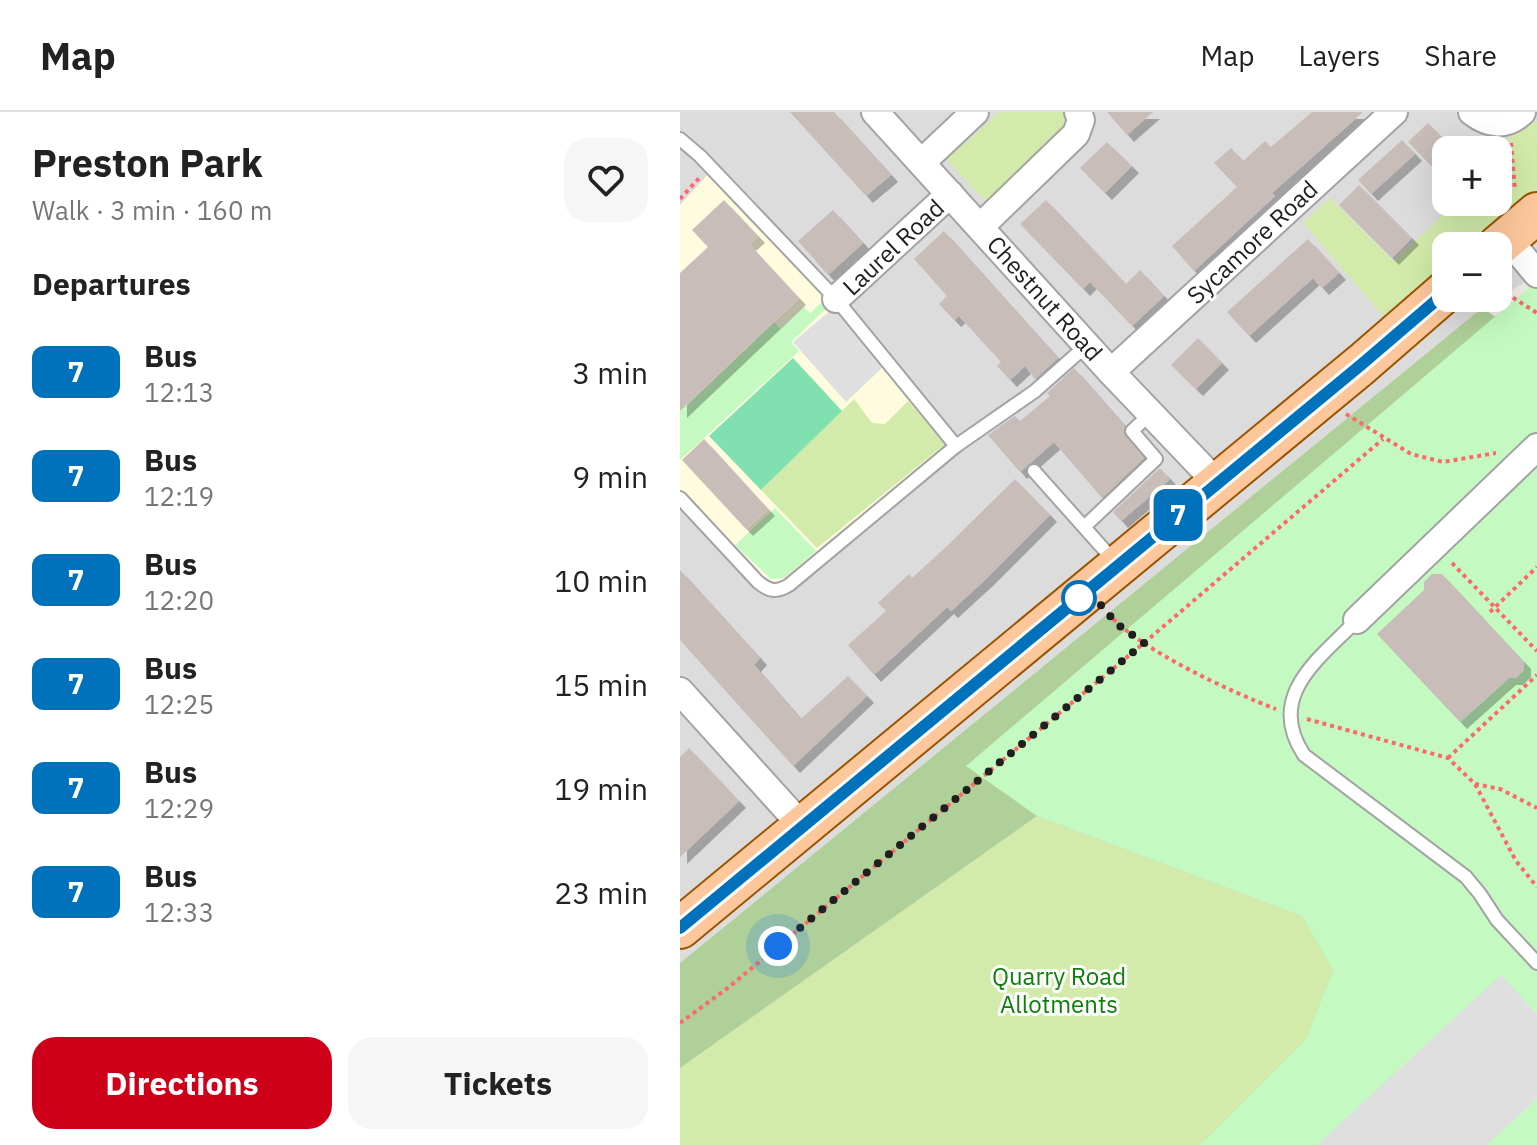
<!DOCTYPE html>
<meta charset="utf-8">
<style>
:root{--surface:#fff;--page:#f6f6f6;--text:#222;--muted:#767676;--line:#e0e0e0;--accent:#ce0019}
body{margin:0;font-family:"IBM Plex Sans",sans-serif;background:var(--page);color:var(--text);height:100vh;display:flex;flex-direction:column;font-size:30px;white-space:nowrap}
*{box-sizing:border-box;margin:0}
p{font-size:26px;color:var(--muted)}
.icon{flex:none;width:44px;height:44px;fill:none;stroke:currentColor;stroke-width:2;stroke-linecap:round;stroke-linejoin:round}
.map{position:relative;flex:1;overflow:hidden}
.drawer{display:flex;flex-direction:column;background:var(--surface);width:680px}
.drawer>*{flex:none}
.badge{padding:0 16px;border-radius:12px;font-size:28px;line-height:52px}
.tools{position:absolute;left:752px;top:24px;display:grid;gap:16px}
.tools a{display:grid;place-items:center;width:80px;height:80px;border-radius:16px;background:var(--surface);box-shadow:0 8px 32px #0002;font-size:40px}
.you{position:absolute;width:40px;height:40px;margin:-20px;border:6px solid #fff;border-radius:50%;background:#1a73e8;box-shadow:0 0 0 12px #1a73e833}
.map>.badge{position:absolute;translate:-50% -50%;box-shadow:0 0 0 4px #fff}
h2{padding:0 32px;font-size:30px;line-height:72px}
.round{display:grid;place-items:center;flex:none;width:84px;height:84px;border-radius:24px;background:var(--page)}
.overview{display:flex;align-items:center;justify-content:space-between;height:136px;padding:0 32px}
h1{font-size:38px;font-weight:700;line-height:60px}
.action{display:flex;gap:16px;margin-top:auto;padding:16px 32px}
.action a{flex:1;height:92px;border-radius:24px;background:var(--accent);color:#fff;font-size:32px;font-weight:700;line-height:92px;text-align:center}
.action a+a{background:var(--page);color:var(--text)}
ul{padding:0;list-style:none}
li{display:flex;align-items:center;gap:24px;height:104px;padding:0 32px}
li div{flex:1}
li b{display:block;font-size:30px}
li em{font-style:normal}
li .badge{min-width:88px;font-weight:700;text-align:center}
header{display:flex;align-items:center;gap:48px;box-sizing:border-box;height:112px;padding:0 40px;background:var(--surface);border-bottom:2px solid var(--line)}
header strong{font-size:38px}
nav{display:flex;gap:44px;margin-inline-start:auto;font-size:28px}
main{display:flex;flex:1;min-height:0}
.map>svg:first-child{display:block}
</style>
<header>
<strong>Map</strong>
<nav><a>Map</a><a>Layers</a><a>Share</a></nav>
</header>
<main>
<section class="drawer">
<div class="overview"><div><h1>Preston Park</h1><p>Walk · 3 min · 160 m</p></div><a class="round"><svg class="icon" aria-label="heart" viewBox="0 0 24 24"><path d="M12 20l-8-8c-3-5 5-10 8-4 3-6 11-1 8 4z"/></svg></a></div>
<h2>Departures</h2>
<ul>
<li><span class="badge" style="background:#0072bc;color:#fff">7</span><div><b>Bus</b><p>12:13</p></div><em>3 min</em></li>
<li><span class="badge" style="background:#0072bc;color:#fff">7</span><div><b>Bus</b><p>12:19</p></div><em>9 min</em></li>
<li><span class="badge" style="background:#0072bc;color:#fff">7</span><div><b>Bus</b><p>12:20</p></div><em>10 min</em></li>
<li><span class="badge" style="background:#0072bc;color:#fff">7</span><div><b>Bus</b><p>12:25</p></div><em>15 min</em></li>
<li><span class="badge" style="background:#0072bc;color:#fff">7</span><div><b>Bus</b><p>12:29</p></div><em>19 min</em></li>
<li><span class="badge" style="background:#0072bc;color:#fff">7</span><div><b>Bus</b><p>12:33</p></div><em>23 min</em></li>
</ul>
<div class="action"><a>Directions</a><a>Tickets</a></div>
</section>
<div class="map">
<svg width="857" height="1033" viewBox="0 0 857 1033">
<defs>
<filter id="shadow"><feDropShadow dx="7" dy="7" stdDeviation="0" flood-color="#0004"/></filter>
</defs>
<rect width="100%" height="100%" fill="#f0ebe5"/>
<path fill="#dddcdc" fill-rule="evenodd" d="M0,0H857V163L802,196L0,851ZM766,38H818V90H766ZM766,134H818V186H766Z"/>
<path fill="#fffbdf" d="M29,61L148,182L268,333L93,478L0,379V93Z"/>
<g fill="#d2ebaa">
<path d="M319,0H389L393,6L321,75L319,86L307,91L264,45L270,33L282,34Z"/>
<path d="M844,10H857V77L789,134H766V154L704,205L623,111L650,86L714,149L777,90H818V51L826,43V26L835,24L834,17Z"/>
<path d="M174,287L192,311L205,312L228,289L265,332L137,436L81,378Z"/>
<path d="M357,704L622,804L654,857L626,927L520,1033H0V956Z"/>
</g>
<path fill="#b0d099" d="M802,196L857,232L789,792L520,1033L626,927L653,858L622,804L357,704L0,956V851Z"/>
<g fill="#c4fac1">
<path d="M857,169V1033H520L626,927L653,858L622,804L357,704L286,654Z"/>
<path d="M145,187L150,193L111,230L119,239L0,348V289L6,294L94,210L100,217L124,195L130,201Z"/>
<path d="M95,396L136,439L104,466L91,467L55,433Z"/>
</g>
<path fill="#81e0b0" d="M113,246L162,299L81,378L29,324Z"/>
<g fill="#dfdfdf">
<path d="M157,193L205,253L166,290L113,230Z"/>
<path d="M821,863L857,902V987L807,1033H637Z"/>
</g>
<g fill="#c8bdb8" filter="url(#shadow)">
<path d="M110,0H154L211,63L186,84Z"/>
<path d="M427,0H473L447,23Z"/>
<path d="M632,0H683L592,81L595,84L514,159L492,134L557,75L534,51L551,36L563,49L585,29L591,35Z"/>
<path d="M748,11L766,29V69L728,30Z"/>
<path d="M722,28L735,42L691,82L678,68Z"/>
<path d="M427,30L452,54L425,81L400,56Z"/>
<path d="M679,73L732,126L712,146L659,93Z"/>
<path d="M44,88L78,124L69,132L119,186L0,299V161L28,135L12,118Z"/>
<path d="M366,88L446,172L460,158L484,184L452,214L410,170L403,177L340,112Z"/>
<path d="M153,98L183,131L148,163L118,129Z"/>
<path d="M264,119L378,246L355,267L345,254L330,268L317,254L321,250L279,204L274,208L259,192L267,184L234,147Z"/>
<path d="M628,127L659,161L642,176L633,166L569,224L547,200Z"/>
<path d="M518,226L542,251L516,277L491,253Z"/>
<path d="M394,256L445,314V324L464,346L422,386L374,330L340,360L308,323L335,304L340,309L370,284L367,281Z"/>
<path d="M24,327L88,397L66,417L2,348Z"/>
<path d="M480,356L490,367L441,409L433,400Z"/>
<path d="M335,367L370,403L306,467L271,499L267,495L194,563L168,533L206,499L198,491L229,462L232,466L267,434Z"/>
<path d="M0,458L80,546L74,553L121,607L168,564L187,584L113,654L0,528Z"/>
<path d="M752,462H762L844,550V558L836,566H829L780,610L697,522L744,478V470Z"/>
<path d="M9,636L59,689L0,745V645Z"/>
</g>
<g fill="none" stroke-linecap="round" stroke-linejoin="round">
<g stroke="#a3a3a3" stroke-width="16">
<g id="lane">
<path d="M0,27L20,44L156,187L276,334L109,473C96,481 89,479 78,470L0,386"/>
<path d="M276,334L355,279L407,233"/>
<path d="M354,359L436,451"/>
<path d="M404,415L476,347L452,319L470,302"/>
<path d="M677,508C639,547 585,584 624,643L786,765L800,782L817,808L857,851"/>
</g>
</g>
<g stroke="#a3a3a3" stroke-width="30">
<g id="street">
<path d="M195,0L431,260L537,371"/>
<path d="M792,0C809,13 826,15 842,0"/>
<path d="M242,50L295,0"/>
<path d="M300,115L396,22L401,8L398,0"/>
<path d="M827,126L857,162"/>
<path d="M156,187L270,82"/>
<path d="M431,260L714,0"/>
<path d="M677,508L857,335"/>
<path d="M0,579L123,715"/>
</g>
</g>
<g stroke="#9a5400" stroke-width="44">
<g id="primary">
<path d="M818,134L857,101"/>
<path d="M0,816L682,252L766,179"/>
</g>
</g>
<g stroke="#fc696c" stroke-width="4" stroke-dasharray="4 4" stroke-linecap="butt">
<path d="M831,31L835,78"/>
<path d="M0,87L20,65"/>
<path d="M818,180L832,185L857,201"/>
<path d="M666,302L731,342L763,350L816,341"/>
<path d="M772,451L857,539"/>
<path d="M810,500L857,455"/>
<path d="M428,501C458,537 551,580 596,597"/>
<path d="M627,607L768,646L795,672L836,749L857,775"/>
<path d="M768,646L857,563"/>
<path d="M795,672L820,677L857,696"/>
<path d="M0,911L49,875L464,531L703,327"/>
</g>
<use href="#lane" stroke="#fff" stroke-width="12"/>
<use href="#street" stroke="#fff" stroke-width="26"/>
<use href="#primary" stroke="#fdc79c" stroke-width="40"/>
</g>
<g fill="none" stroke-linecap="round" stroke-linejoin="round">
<g stroke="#fff" stroke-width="18">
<path id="line" d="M0,816L682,252L766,180"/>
</g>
<use href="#line" stroke="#0072bc" stroke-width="12"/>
<path stroke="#1f1f1f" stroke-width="8" stroke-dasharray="0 14.4" d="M98,834L464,531L437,512L408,478L399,486"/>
</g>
<circle fill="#fff" stroke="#0072bc" stroke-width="4" cx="399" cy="486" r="16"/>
<g text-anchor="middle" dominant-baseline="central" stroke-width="6" stroke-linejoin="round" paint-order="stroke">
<g font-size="24" fill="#1f1f1f" stroke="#fff">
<text transform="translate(572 130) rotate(-43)">Sycamore Road</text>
<text transform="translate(213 135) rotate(-43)">Laurel Road</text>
<text transform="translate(365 186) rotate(48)">Chestnut Road</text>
</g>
<g font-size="24" fill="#0e800a" stroke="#fff">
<text x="379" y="864">Quarry Road<tspan x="379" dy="28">Allotments</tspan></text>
</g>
</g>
</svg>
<div class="tools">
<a>+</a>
<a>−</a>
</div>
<div class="you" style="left:98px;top:834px"></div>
<b class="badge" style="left:498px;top:403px;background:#0072bc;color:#fff">7</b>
</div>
</main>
